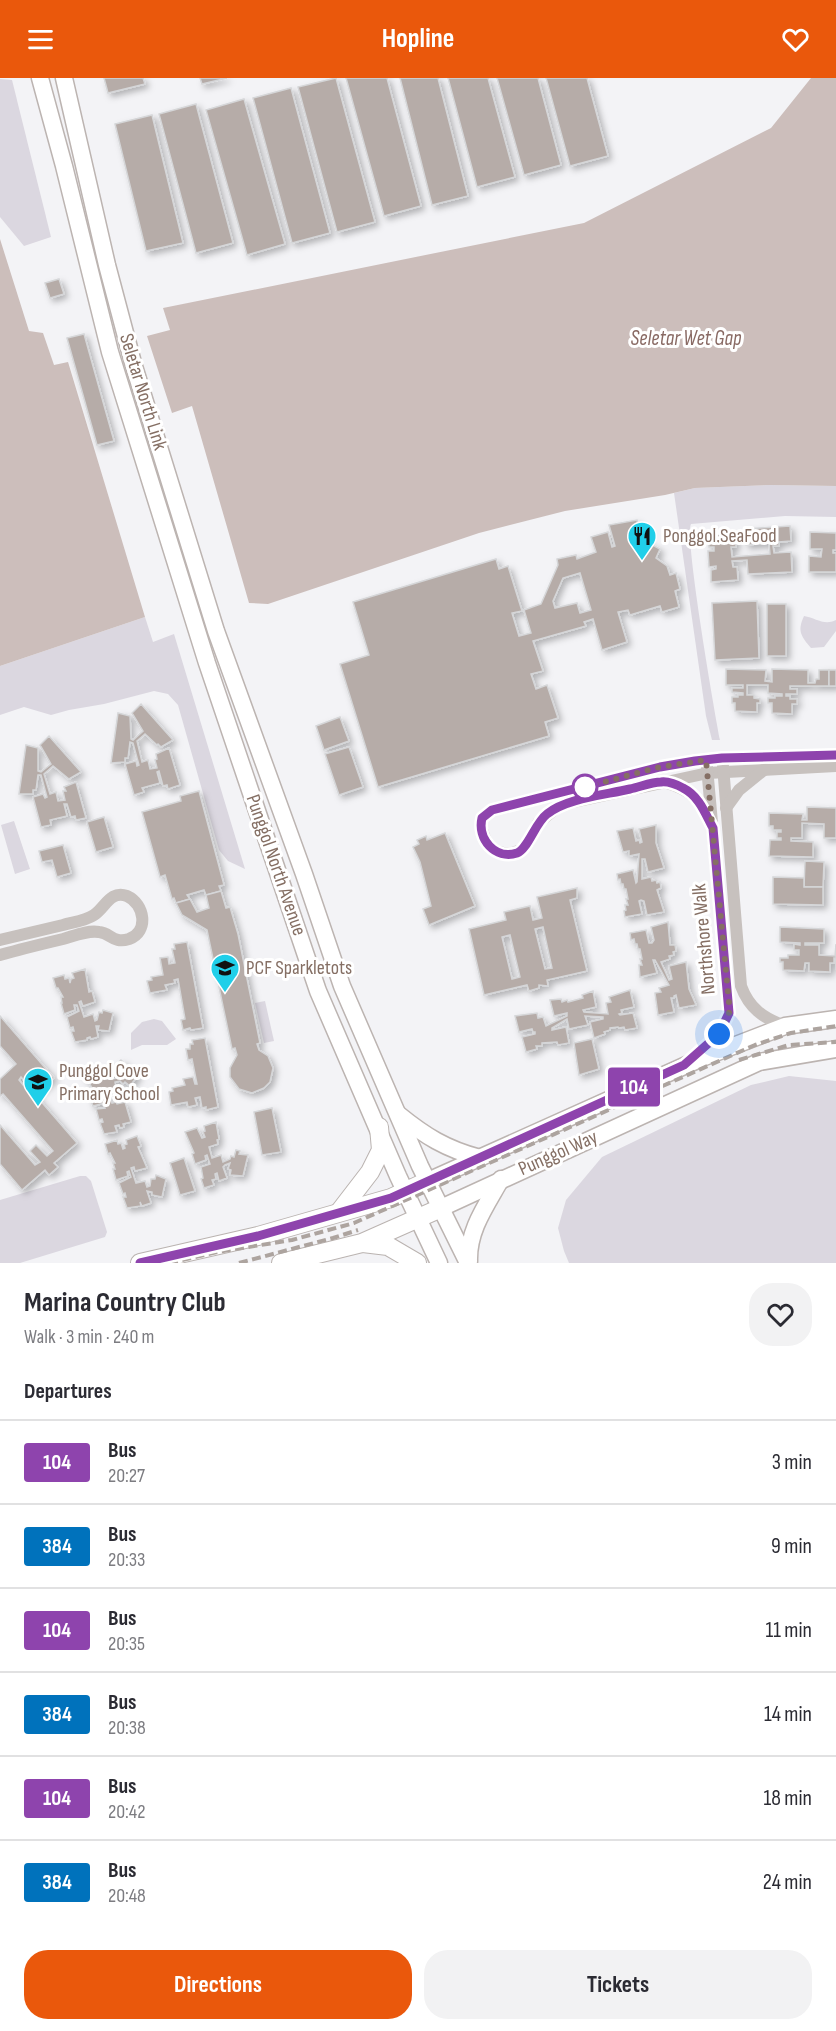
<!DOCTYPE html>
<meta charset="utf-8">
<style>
:root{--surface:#fff;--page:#f2f2f3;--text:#2b2b33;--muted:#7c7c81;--line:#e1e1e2;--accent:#ea580c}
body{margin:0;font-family:"Sofia Sans Condensed",sans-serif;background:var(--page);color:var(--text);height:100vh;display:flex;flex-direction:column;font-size:22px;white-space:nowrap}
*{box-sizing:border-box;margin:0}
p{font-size:20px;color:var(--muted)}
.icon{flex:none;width:33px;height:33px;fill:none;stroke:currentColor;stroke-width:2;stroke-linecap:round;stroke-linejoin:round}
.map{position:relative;height:1185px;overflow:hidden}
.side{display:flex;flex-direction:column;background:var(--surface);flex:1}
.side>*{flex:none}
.badge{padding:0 12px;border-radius:4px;font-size:21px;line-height:39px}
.you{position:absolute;width:30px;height:30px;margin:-15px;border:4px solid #fff;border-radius:50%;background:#1a73e8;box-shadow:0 0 0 9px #1a73e833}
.map>.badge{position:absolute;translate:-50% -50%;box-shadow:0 0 0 3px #fff}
h2{padding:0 24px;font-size:22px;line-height:54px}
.round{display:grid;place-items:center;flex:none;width:63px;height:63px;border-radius:24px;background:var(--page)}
.headline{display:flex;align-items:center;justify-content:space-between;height:102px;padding:0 24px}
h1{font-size:28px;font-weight:700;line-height:45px}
.button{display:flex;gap:12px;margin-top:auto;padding:12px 24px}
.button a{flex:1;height:69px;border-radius:24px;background:var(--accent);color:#fff;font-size:24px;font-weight:700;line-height:69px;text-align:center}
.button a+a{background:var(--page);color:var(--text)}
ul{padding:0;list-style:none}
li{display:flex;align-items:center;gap:18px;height:84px;padding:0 24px;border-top:2px solid var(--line)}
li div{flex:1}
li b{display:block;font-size:22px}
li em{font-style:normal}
li .badge{min-width:66px;font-weight:700;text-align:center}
header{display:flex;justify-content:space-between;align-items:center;height:78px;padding:0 24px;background:var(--accent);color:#fff;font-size:27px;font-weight:700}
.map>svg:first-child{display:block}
</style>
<header><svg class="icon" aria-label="menu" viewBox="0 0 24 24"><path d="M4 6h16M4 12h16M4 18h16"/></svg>Hopline<svg class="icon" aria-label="heart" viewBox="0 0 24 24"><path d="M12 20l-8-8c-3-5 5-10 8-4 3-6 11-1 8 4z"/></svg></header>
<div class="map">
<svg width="836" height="1185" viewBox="0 0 836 1185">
<defs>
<filter id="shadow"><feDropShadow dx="3.5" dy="3.5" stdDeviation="3" flood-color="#0004"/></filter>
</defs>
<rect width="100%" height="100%" fill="#f3f3f6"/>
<g fill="#dbd7e0">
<path d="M0,1L12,2L51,159L24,168L0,139Z"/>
<path d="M770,407L836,408V439L785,438L691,446C684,459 715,636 720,662H712L706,638L674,415L695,410Z"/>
<path d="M804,538C816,540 824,548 836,542V553L824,569L811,570C801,558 797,553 804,538Z"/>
<path d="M145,539L153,564L174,556L245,791L228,783L219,772L178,627L168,616L154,613L104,626L69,632L51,637L24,629L0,637V588Z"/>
<path d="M14,743L30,791L15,796L1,747Z"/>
<path d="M265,923L274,963L264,965L255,925Z"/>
<path d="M154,941L162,943L176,961L167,967H142L131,972V955L142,944Z"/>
<path d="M789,998L836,1003V1185H569L564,1173L558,1150L566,1122L602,1079L751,1007Z"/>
<path d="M80,1098H86L91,1103L107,1154L105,1159L20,1185H0V1122Z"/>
</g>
<g fill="#ccbebb">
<path d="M811,0H836V408L770,407L695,410L665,417L565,433L479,455L268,526L249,525L192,328L172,335L147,258L170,252L163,230L584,145L771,50Z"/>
<path d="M0,161L29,253L43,255L54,287L68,284L145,539L0,588Z"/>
</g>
<g fill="#b6aca8" stroke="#d5d6d8" stroke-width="1.5" fill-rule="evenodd" filter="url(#shadow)">
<path d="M104,0H143L145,6L108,15Z"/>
<path d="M200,0H227L202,6Z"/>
<path d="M336,0L375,144L337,154L298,9Z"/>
<path d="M346,0H387L421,128L384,138Z"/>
<path d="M400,0H438L468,118L432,127Z"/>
<path d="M448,0H488L515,99L477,109Z"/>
<path d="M497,0H538L561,87L524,97Z"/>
<path d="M546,0H587L608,78L570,88Z"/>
<path d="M291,10L330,155L292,165L253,20Z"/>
<path d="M244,21L285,166L247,177L206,32Z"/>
<path d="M196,26L233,165L196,175L159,36Z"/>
<path d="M152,37L183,165L146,173L115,46Z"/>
<path d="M59,201L64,216L50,220L45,205Z"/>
<path d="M84,256L114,363L97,367L67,260Z"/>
<path d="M637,442L641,461L660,471L656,480L667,488L670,497L676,495L680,511L675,513L679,529L662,534L660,528L630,537L628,532L618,534L627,564L602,572L593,541L584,544L586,548L533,563L543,593L531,596L536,611L547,607L558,640L545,644L549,658L378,709L340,586L369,577L353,524L496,481L499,491L508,488L522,533L512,535L519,558L531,555L524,532L541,526L558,487L557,481L576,477L577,481L596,474L591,459L608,454L612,469L615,468L609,447ZM580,495L591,532L580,535L577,525L555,530L553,523L563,500Z"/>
<path d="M790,448L791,463L779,464V468H773L774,475L791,474L792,494L748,496L747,482L732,483L733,489H737L738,502L711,504V492L716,491V488L709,489L708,473H714V469H709L708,457L735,455L736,469H731L732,479L770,476L769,465L746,467L745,451Z"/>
<path d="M810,454L836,455V472H833V475H836V494H809V478L821,479L822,471H810Z"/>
<path d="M757,523L759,580L715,582L712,525Z"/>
<rect x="767" y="526" width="19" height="52"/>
<path d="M726,591L766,592L765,603L772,604V591L808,592V605H815L816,601H819V592H829V608H790V611H797V616H786V618H790V621H797V626H792V636L772,635V625H768V620H775V618H782V616L768,615V607H747V617H754V620L760,621V625H757V634L735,633V625H732V619H738V617H743V615L732,614V610H743V607H726Z"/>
<rect x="829" y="592" width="7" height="16"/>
<path d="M141,626L173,662L161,669L158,666L157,667L145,656L137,663L142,684L148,682L150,691L157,690L155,682L157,681L156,676L169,670L180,707L168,711L167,707L163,708L159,693L157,694L160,705L142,710L144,714L134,717L125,686L136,683L137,688L139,687L133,665L130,664L128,680H125V684L111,685L118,635L130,638L131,661L133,662L143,653L132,635Z"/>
<path d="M340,639L349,663L324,672L316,648Z"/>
<path d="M49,658L81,694L69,701L53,688L44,696L50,716L56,714L58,723L65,722L63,713H66L64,709L76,704L86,740L76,742L75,738L71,739L67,726H64L67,738L50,742L51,747L41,749L33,719L43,716L45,720L47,719L41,697H38L36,712H33V716H19L26,667L38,670V693L41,694L51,686L40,667Z"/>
<path d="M349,669L363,709L339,717L325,676Z"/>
<path d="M199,713L224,807L219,808L221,813L206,817L204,812L187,817L190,821L176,825L174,820L172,821L165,797L160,799L142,734L181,723L180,718Z"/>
<path d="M807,729L836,730V760H824V746L802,745V760H791V763L813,764V779L769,778L770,762H781V760H777V754H781V752H773V748H769V735L803,736L802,742H807Z"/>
<path d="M104,739L113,769L96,774L87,744Z"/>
<path d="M656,747V765L664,790L648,794L645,781H642V801L651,799L652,803L656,802L657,805L660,804L661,810L657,812L664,834L647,837L644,823L641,822L639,823L642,836L625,839L624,833L626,832L625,827H628L626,821H628L626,811H624L623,806H621L620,801L618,802L617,796L633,792L636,805L637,804L639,776L629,778V773L623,774L617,753L633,750L636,763L639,762L640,765L642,764L639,751Z"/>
<path d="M445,755L475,828L429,847L423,831L431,828L420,784L413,769L419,766L417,762L426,758L427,762Z"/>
<path d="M63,767L71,795L57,799L52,782L42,784L39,773Z"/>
<path d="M805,783L824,784L823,809H804Z"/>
<path d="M773,799L804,800V809H823V827L773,826Z"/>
<path d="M577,810V820L570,822L587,893L547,902L548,908L539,907V910L529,913L527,907L484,917L469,851L506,842L504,834L530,828L533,842L542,840L537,819ZM543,849L552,890L545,891L535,851ZM510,857L520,899L512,901L502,859Z"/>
<path d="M221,813L226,830L230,829L238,856L260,965L257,966L259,972L268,978L273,990L270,1004L264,1010L252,1015L239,1011L230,999V990L237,977L235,970L232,971L207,852L182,837L176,825L190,821L197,834L209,830L206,817Z"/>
<path d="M668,844L670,867H675L676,873L673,874L674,877L669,878L670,881L661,884L669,902L672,901L669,888L686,884L689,911L696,927L679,930L676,917L674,918V920H671L674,934L658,937L655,915L661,914L659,910L669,907L655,882H653L657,895L640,899L639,887H642L640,881H642L640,871H638L637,866H635L634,861L631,862L630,855L646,852L649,865H652L654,862L651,849Z"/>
<path d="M780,849L824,851V865H805V867H819V877L835,878L836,866V892V880H834V885H830V894L809,893V885H805L804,893L783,892V884H780V880H788V877H799V872H794V866L800,867V865L780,864Z"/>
<path d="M187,864L203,950L191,952L190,950L183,952L181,942L185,941L178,901L174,902L175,905L165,907L167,912L150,915L147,903L152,902L151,899L163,897L160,880L168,879L169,886L175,885L172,871H175L174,866Z"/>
<path d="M85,891L89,914L92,913L95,924L83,928L81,923L79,924L84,939L93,936L95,943L97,942L99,934L102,935L103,932L113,935L109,953L98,952L99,948H96L98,959L91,961L90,959L87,960V962L75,964L71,953H74L73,949L70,950L67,939L79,933L77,927H74L75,932L64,936L61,925H62L61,919H63L58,910H56L53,900L64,897L65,901L69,900L70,905L71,901L74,900L72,895Z"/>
<path d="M630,912L634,929L621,932L622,935L619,936L620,937L633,935L637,950L625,952L624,949L619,950L618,949L610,950V952L604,954L605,956L594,960L590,944L603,941V939L585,938L588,947L569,951L567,941L552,950V952L566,949L569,965L558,967L557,964L542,965V968H536L537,971L526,974L522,959L535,956V954H533L532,951L519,954L515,938L537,935L538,940L543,939L546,948L567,938V935L554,938L550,922L561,921L562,924L567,922L568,924L583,920L582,917L593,913L596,929L583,932L584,934L608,936L606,925L611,924L609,919Z"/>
<path d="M0,938L54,1000L36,1016L21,999L19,1002L23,1007L25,1005L77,1065L54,1085L58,1089L49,1097L45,1092L22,1112L0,1086V1047L35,1087L40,1084L30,1073L36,1067L47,1078L53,1073L3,1016L0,1018V1001L16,986L0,968Z"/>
<path d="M205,960L218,1029L206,1032V1029L202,1030L200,1019L195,1020L197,1027L188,1029L187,1024L171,1027L169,1014L173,1013L172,1010L185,1007L183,1001L193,999L195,1006H197L192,981L188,982L186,971H190V966H193L192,962Z"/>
<path d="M592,961L599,991L579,997L574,965Z"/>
<path d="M121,982L138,997L130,1008L125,1004L123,1006L120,1003L115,1004L116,1010L108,1012L112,1025L116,1024L117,1026L125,1024L131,1044L123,1046L124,1049L120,1050L119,1047L115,1048L117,1054L104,1056L100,1045L103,1044L102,1041L99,1042L96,1031L105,1030L103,1026L107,1025L106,1019L104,1020L105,1025L93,1028L89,1017L92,1016L90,1011L92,1010L87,1001L85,1002L82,991L94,988L95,992L98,991L100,996H101L99,990L108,987L112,1001L117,1000L114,997L116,995L111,991Z"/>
<path d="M272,1030L281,1074L262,1077L254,1034Z"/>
<path d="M216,1044L219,1061L217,1062L218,1066L209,1069L212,1080L221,1077L223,1084L230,1081L231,1078L234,1079L236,1072L240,1073L239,1076L248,1077L243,1098L230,1097L231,1092L228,1091L230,1085L225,1087L223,1089L227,1100L219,1103L217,1095L215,1096L216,1101L212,1102L214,1107L204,1110L201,1101L203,1100L201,1089L210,1086L207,1077L205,1078L206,1082L195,1086L192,1076L194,1075L185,1054L197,1050L202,1060L205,1059L203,1054L205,1053L204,1048Z"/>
<path d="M137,1058L141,1068L138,1069L147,1090L135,1093L134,1089L131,1090L136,1105L145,1103L147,1109L150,1108L151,1101H155L156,1097L166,1101L162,1119L152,1117V1114L147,1113L151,1125L142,1128L140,1124L141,1128L127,1130L123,1119H126L125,1115L123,1116L119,1105L131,1099L129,1093L127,1094L128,1098L116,1102L113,1091H115L113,1085H115L110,1075L108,1076L105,1066L117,1062L118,1066L121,1065L123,1071L125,1070L124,1067L127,1066L126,1062Z"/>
<path d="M184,1080L195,1113L180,1117L170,1085Z"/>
</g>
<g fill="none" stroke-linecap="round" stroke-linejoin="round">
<g stroke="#bcb4b1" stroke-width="19">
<g id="secondary">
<path d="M40,0L64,88L110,274L207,585L318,913L398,1098L439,1185"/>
<path d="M64,0L107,187L133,285L216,553L304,796L342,908L420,1088L468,1185"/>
<path d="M398,1036C425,1058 446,1071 480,1080"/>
<path d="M428,1103L702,980L785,948L836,941"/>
<path d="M441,1130L759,984L836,971"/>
<path d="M469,1183C468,1152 486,1128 501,1101"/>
</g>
</g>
<g stroke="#bab3b0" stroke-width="20">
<g id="primary">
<path d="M340,1133L370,1094L381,1072L379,1049"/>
<path d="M363,1165L388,1168L417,1185"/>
<path d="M140,1185L258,1158L391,1120L428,1103"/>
<path d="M281,1185L362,1165L441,1130"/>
</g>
</g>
<g stroke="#c7c1be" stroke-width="12">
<path d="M836,677L727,680L695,683L648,692L492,732L482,740L481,749L487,766L498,774L510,776L521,772L528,765L538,745L560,727L708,695L836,688"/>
<path d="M723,688L741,908C749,930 763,940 785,948"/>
<path d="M664,704C691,712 697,719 710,744"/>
<path d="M726,730L739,712L765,691"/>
<path d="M0,862C21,857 42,852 63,847C73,844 85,843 94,837C105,830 110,812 127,818C145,826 149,854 129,861C113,866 111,855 99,854C87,852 74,858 63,861C42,866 21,871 0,877"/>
<path d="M693,980L719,956L729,935L707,689"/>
</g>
<use href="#secondary" stroke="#fff" stroke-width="16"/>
<use href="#primary" stroke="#fff" stroke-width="18"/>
<g stroke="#ada49f" stroke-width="4" stroke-dasharray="9 4.5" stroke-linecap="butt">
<path d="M739,982L789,967L836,964"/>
<path d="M169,1185L217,1174L292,1162L354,1145L755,967L791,955L836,948"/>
<path d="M239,1185L333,1160L358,1152"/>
</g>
</g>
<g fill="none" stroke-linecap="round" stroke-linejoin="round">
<g stroke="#fff" stroke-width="14">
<path id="line" d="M140,1185L258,1158L391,1120L684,987L719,956L729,935L713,750C705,735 699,718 683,710C678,707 668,703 661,704C651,704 640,709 630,711C605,717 567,720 547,736C535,745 528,771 517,775C495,782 477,761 482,740L492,732L660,689L695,683L722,680L836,677"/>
</g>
<use href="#line" stroke="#8e44ad" stroke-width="9"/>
<path stroke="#856f64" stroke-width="6" stroke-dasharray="0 10.8" d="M585,709L660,689L706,682L729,925V935L719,956"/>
</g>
<defs>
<g id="restaurant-pin" transform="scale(1.5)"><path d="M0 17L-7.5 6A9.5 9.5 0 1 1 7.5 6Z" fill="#20cfe9" stroke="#fff"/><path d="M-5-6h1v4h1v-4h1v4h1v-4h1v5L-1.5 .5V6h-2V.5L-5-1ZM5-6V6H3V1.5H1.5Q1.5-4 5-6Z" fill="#111"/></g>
<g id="school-pin" transform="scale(1.5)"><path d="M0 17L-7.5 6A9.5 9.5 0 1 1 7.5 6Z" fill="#20cfe9" stroke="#fff"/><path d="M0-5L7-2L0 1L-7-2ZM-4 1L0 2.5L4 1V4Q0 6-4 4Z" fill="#111"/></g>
</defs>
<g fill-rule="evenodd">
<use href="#restaurant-pin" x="642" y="458"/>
<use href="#school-pin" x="225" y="890"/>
<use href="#school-pin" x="38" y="1004"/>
</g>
<circle fill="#fff" stroke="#8e44ad" stroke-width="3" cx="585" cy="709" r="12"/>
<g text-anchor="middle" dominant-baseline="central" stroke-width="6" stroke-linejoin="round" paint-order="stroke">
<g font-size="20" fill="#856f64" stroke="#fff">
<text transform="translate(143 314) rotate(73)">Seletar North Link</text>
<text transform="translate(276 787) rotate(71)">Punggol North Avenue</text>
<text transform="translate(704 861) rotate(-95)">Northshore Walk</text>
<text transform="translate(558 1075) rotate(-24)">Punggol Way</text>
</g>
<g font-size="20" fill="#856f64" stroke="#fff" text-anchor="start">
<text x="663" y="458">Ponggol.SeaFood</text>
<text x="246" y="890">PCF Sparkletots</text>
<text x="59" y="993">Punggol Cove<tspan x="59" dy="23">Primary School</tspan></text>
</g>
<g font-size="21" font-style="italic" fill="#896a64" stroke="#fff">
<text x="686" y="260">Seletar Wet Gap</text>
</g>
</g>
</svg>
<div class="you" style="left:719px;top:956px"></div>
<b class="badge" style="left:634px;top:1009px;background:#8e44ad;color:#fff">104</b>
</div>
<section class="side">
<div class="headline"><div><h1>Marina Country Club</h1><p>Walk · 3 min · 240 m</p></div><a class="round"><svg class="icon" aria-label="heart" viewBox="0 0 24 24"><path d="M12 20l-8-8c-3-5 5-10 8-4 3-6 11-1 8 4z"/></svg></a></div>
<h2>Departures</h2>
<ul>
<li><span class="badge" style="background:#8e44ad;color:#fff">104</span><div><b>Bus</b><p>20:27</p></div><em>3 min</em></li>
<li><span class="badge" style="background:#0072bc;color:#fff">384</span><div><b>Bus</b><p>20:33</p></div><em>9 min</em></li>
<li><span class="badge" style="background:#8e44ad;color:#fff">104</span><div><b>Bus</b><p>20:35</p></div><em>11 min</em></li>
<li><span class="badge" style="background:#0072bc;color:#fff">384</span><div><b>Bus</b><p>20:38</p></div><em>14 min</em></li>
<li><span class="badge" style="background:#8e44ad;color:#fff">104</span><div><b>Bus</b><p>20:42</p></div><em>18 min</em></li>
<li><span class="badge" style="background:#0072bc;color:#fff">384</span><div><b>Bus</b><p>20:48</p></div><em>24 min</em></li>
</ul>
<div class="button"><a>Directions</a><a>Tickets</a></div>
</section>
